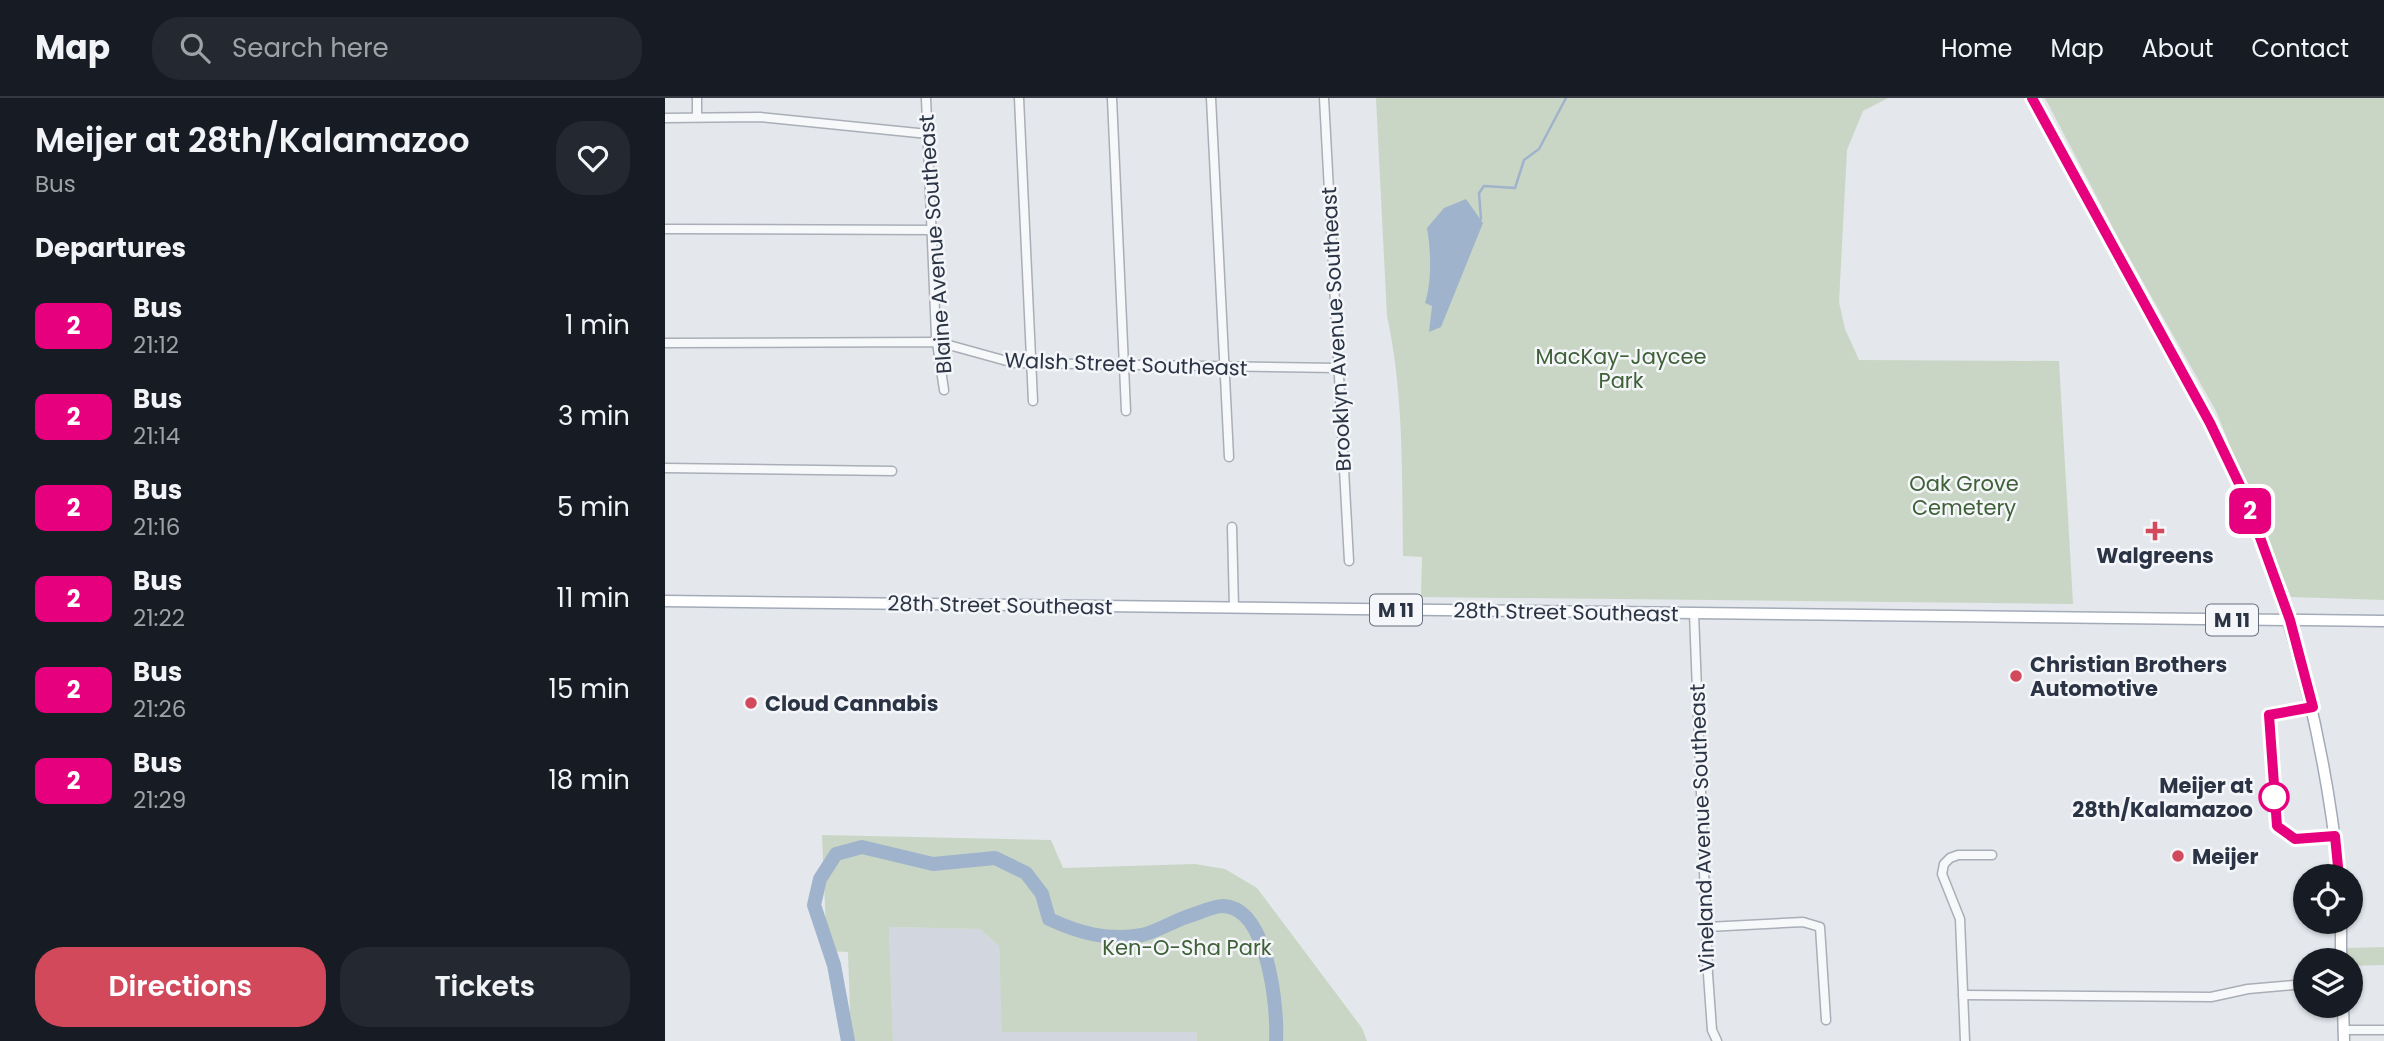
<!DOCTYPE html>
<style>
:root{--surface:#171b24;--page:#242831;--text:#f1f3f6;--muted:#9ea1a6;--line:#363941;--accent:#d1495b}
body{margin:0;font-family:Poppins,sans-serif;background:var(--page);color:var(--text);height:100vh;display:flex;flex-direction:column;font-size:26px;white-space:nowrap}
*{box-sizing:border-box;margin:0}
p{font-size:23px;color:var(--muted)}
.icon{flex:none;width:38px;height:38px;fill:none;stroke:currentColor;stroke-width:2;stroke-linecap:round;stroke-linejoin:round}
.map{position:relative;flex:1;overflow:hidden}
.panel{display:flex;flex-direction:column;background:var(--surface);width:665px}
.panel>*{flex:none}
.badge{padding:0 14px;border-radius:10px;font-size:24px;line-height:46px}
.buttons{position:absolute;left:1628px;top:766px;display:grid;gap:14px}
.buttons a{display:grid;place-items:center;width:70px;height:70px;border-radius:50%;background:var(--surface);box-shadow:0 2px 5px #0004;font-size:35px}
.map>.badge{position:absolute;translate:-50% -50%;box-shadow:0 0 0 4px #fff}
h2{padding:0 35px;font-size:26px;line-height:63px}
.round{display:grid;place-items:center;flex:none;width:74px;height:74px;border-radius:28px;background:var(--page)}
.head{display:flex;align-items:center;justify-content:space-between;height:119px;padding:0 35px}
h1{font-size:33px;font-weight:600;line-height:52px}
.primary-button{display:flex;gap:14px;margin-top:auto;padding:14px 35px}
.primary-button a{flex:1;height:80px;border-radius:28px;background:var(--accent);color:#fff;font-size:28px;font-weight:600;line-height:80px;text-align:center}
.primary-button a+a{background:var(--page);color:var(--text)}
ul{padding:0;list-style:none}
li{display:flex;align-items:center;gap:21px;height:91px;padding:0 35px}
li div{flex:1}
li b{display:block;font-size:26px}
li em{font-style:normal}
li .badge{min-width:77px;font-weight:700;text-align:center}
header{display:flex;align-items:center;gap:42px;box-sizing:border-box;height:98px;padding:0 35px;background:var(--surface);border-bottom:2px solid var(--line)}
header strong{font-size:33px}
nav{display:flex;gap:38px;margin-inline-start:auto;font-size:24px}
.search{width:490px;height:63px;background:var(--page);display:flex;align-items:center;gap:18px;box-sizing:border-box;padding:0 24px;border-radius:28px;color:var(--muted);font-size:26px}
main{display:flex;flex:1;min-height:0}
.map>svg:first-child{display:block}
</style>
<header>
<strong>Map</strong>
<div class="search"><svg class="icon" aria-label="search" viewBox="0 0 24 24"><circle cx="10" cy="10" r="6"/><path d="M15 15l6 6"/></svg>Search here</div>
<nav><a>Home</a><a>Map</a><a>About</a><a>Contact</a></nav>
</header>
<main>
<section class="panel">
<div class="head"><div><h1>Meijer at 28th/Kalamazoo</h1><p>Bus</p></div><a class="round"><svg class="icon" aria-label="heart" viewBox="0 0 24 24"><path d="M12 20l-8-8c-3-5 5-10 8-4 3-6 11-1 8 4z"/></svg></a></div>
<h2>Departures</h2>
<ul>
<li><span class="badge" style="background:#e6007e;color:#fff">2</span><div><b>Bus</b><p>21:12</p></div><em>1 min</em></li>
<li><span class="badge" style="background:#e6007e;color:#fff">2</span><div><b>Bus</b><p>21:14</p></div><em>3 min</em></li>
<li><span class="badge" style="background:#e6007e;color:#fff">2</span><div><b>Bus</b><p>21:16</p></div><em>5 min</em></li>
<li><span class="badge" style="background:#e6007e;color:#fff">2</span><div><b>Bus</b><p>21:22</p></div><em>11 min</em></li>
<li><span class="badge" style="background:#e6007e;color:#fff">2</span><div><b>Bus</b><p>21:26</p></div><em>15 min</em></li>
<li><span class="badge" style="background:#e6007e;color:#fff">2</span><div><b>Bus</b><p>21:29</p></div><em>18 min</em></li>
</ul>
<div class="primary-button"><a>Directions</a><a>Tickets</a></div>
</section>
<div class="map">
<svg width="1719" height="943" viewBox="0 0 1719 943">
<rect width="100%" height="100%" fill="#e4e7ec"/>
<path fill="#d2d6de" d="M224,829L315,831L334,848L338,933L531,934L532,943H228Z"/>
<g fill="#c9d6c5">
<path d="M711,0H1223L1198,13L1182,52L1174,204L1180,231L1194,262L1394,263L1408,506L756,499L757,459L738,458C737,379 739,296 722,218Z"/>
<path d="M1380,0H1719V502L1626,499L1551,313L1456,145Z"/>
<path d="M157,737L386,742L398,770L530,766L560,771L592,790L697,930L702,943H532L531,934H337L334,848L315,831L224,829L228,943H186L183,854L162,853Z"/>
<path d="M1719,849V867L1685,868L1681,850Z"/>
</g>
<path fill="#9fb4cc" d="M801,101L818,125L776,229L764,234L767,208L760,205C767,183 766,153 762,130L779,110Z"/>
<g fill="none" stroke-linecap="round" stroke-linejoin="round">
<path stroke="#9fb4cc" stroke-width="2.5" d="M816,121L814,95L819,88L850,90L859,62L874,51L901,0"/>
<path stroke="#9fb4cc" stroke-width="14" d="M183,943L169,867L149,807L155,781L171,756L197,749L268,766L330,760L361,775L377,796L384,821C414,835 443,843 477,837C494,833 510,822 527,817C536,814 549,808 558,808C603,809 613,910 611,943"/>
<g stroke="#a9aeb7" stroke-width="11">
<g id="minor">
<path d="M261,0L271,238L279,292"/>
<path d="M354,0L368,303"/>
<path d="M447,0L461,313"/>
<path d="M546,0L564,359"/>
<path d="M659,0L684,463"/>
<path d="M32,19V0"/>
<path d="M0,20L95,19L263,36"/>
<path d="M0,131L268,132"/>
<path d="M0,245L273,244L349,265L672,270"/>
<path d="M0,370L227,373"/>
<path d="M567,429L569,510"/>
<path d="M1029,515L1043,876L1047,932L1052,943"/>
<path d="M1042,829L1138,824L1155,829L1161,922"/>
<path d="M1298,897L1546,899L1583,891L1640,886"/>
<path d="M1678,932H1719"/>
<path d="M1300,943L1295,821L1277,776L1279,766L1285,760L1293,757H1327"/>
</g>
</g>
<g stroke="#a3abb8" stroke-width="13">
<g id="major">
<path d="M1367,0C1412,81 1456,161 1500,242C1528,293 1558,344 1580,399C1629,522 1661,647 1674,779"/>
<path d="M0,503L1719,523"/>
<path d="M1676,824V863"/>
<path d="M1678,908L1679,943"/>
</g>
</g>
<use href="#minor" stroke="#f7f8fa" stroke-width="8"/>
<use href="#major" stroke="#fff" stroke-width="10"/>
</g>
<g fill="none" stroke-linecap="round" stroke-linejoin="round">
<g stroke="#fff" stroke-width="16">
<path id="line" d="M1367,0L1545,325L1580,398L1625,522L1648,609L1604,617L1612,728L1630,741L1670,738L1674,779"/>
</g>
<use href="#line" stroke="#e6007e" stroke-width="10"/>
</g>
<g fill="#d1495b" stroke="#f4f6f9" stroke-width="2.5">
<path d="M1486.5 422.5h7v7h7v7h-7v7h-7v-7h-7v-7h7z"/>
<circle cx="1351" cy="578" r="7"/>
<circle cx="86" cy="605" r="7"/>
<circle cx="1513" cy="758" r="7"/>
</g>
<circle fill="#fff" stroke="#e6007e" stroke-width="3.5" cx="1609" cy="699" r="14"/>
<g text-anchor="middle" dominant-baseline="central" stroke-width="5" stroke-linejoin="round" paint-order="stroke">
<g fill="#f4f6f9" stroke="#676e7b" stroke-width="2">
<rect x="705" y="496.5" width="52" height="31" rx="5"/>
<rect x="1541" y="506.5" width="52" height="31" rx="5"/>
</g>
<g font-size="19" font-weight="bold" fill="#2b3445">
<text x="731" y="512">M 11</text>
<text x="1567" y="522">M 11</text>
</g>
<g font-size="21" fill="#2b3445" stroke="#f4f6f9">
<text transform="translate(270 146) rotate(-94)">Blaine Avenue Southeast</text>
<text transform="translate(671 231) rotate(-93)">Brooklyn Avenue Southeast</text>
<text transform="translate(461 266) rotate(2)">Walsh Street Southeast</text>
<text transform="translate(335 507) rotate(1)">28th Street Southeast</text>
<text transform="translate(901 514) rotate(1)">28th Street Southeast</text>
<text transform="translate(1037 730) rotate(-92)">Vineland Avenue Southeast</text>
</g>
<g font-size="21" fill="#3f6138" stroke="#f4f6f9">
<text x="956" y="258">MacKay-Jaycee<tspan x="956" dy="24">Park</tspan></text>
<text x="1299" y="385">Oak Grove<tspan x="1299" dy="24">Cemetery</tspan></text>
<text x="522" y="849">Ken-O-Sha Park</text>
</g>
<g font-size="21" font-weight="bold" fill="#2b3445" stroke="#f4f6f9" text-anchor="start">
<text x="1490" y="457" text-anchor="middle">Walgreens</text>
<text x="1365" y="566">Christian Brothers<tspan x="1365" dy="24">Automotive</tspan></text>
<text x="100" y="605">Cloud Cannabis</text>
<text x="1527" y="758">Meijer</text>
</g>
<g font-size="21" font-weight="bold" fill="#2b3445" stroke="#f4f6f9" text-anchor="end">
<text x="1588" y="687">Meijer at<tspan x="1588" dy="24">28th/Kalamazoo</tspan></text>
</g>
</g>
</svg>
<div class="buttons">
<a><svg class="icon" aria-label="locate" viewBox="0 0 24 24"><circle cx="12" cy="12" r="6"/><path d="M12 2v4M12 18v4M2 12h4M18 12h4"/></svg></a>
<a><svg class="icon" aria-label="layers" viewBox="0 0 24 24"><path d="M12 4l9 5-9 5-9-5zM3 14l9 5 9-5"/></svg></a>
</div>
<b class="badge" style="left:1585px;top:413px;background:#e6007e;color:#fff">2</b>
</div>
</main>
